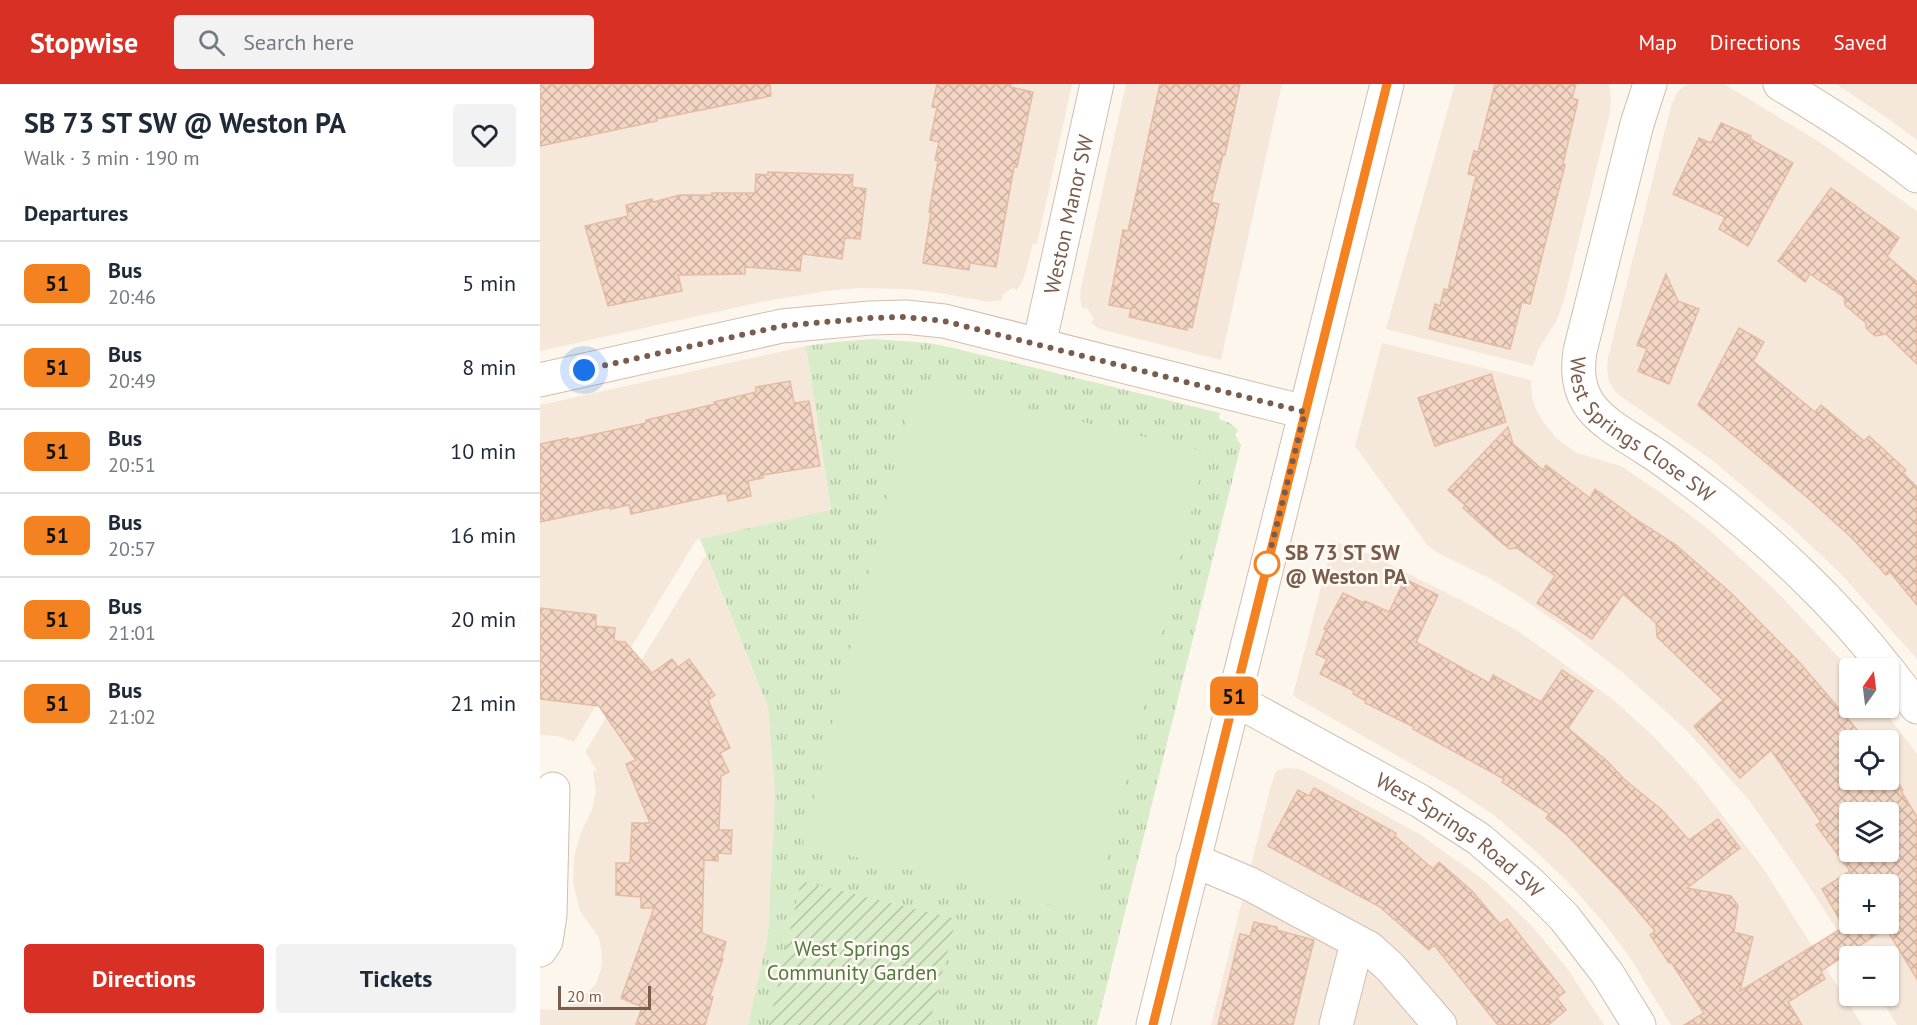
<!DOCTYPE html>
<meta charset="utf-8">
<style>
:root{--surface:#fff;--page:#f2f2f3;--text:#1f2937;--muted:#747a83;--line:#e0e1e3;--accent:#d93025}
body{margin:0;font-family:"PT Sans",sans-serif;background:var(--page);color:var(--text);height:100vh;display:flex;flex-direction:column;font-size:22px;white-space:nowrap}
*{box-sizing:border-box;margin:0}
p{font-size:20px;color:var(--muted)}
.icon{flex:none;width:33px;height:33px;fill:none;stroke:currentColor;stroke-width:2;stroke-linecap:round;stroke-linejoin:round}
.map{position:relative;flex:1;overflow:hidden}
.side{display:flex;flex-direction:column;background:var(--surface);width:540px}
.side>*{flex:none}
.badge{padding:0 12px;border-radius:9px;font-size:21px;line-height:39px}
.needle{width:39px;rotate:14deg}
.tools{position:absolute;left:1299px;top:574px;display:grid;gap:12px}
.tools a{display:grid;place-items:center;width:60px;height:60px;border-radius:6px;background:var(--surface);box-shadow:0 2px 4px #0004;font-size:30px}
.scale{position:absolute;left:18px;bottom:15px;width:93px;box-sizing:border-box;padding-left:6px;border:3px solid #7a5c4d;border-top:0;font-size:16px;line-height:21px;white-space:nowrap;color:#7a5c4d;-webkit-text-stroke:4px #fffaf3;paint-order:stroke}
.you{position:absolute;width:30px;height:30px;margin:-15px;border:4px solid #fff;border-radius:50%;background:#1a73e8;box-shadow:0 0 0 9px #1a73e833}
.map>.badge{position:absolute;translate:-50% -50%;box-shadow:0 0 0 3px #fff}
h2{padding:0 24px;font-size:22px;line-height:54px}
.round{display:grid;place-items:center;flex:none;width:63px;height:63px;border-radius:6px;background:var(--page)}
.head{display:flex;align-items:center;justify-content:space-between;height:102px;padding:0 24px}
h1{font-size:28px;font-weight:800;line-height:45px}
.primary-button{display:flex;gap:12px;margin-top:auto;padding:12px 24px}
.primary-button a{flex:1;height:69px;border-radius:6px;background:var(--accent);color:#fff;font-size:24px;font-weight:800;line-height:69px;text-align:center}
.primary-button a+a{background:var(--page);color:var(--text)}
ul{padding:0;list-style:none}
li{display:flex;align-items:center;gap:18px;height:84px;padding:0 24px;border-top:2px solid var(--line)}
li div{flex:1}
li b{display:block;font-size:22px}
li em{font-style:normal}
li .badge{min-width:66px;font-weight:700;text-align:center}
header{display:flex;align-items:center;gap:36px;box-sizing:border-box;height:84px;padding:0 30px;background:var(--accent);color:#fff}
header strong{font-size:28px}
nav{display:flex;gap:33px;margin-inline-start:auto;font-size:21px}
.search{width:420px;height:54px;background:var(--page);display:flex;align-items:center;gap:15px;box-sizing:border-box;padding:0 21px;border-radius:6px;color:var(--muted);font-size:22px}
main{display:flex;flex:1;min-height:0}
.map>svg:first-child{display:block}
</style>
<header>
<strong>Stopwise</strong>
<div class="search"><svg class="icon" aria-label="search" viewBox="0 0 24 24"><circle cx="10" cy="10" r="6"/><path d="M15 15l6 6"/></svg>Search here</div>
<nav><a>Map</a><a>Directions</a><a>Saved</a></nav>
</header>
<main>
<section class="side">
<div class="head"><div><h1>SB 73 ST SW @ Weston PA</h1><p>Walk · 3 min · 190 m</p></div><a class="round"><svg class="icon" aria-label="heart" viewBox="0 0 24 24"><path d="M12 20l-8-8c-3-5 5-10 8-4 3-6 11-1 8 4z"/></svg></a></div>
<h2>Departures</h2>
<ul>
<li><span class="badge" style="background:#f58220;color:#111">51</span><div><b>Bus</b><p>20:46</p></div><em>5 min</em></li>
<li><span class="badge" style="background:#f58220;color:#111">51</span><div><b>Bus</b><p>20:49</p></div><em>8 min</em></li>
<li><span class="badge" style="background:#f58220;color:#111">51</span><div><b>Bus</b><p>20:51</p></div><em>10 min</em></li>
<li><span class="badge" style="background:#f58220;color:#111">51</span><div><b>Bus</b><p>20:57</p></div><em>16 min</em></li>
<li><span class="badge" style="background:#f58220;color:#111">51</span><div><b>Bus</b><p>21:01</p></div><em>20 min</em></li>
<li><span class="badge" style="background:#f58220;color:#111">51</span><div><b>Bus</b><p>21:02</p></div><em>21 min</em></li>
</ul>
<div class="primary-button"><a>Directions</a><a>Tickets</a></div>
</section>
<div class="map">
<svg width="1377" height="941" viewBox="0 0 1377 941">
<defs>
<pattern id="grass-tufts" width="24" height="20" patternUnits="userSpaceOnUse" patternTransform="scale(1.5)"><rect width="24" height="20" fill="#d8ecc9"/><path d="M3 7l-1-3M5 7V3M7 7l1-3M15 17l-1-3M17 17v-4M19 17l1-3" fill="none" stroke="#b4c2a5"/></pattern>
<pattern id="garden-furrows" width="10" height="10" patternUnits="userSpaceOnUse" patternTransform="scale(1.5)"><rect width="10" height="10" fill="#d8ecc9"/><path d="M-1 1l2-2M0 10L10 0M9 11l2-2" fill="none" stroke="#b4c2a5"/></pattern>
<pattern id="building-cross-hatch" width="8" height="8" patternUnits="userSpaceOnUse" patternTransform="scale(1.5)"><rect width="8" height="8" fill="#f3d5c3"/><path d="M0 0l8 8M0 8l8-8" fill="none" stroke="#cab0a1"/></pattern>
</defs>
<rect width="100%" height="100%" fill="#fdf6ec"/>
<g fill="#f5e8da" fill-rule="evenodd">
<path d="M0,0H532L497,160H493L484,194L479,203L477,206L473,204L462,211V216L448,218L395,208L365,205L319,204L287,207L221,218L0,267Z"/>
<path d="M586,0H742L681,276L560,245L551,239L554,235L547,224H542L540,213L541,204Z"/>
<path d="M915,0H1069L1071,15L1070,29L1024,216L1016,238L999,264L993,282L846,245Z"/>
<path d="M1147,0H1184L1278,57L1377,127V575L1300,489L1250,442L1172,376L1076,309L1069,297L1067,285L1068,274L1131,22L1138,7Z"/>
<path d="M1296,0H1377V56L1347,34Z"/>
<path d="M842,259L991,296L992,314L996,325L1002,336L1016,354L1037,369L1081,382L1125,412L1167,444L1232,503L1310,585V624H1342L1377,670V941H1357L1339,912H1348V873H1314L1267,799L1209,716L1146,646L1082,588L1026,545L980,513L951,495L898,469L888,462L815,362ZM1310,657H1348V696H1310ZM1310,729H1348V768H1310ZM1310,801H1348V840H1310Z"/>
<path d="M266,262L291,427L156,456L34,658L18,652L0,651V321Z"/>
<path d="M793,457L831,471L927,519L981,549L1071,614L1112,651L1159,701L1223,784L1322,941H1131L1089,872L1063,838L1027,797L990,762L955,732L915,705L755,613L753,611Z"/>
<path d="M166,471L228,624L235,710L228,851L208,941H0V925L17,926L40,916L56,900L61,885L62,870L59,854L40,827L33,799L34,773L40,751L52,726L56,706L53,688L57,686L45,668Z"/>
<path d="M745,684L759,685L774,692L881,751L945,797L992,842L1027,884L1064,941H671L730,705L736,687Z"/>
</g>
<path fill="url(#grass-tufts)" d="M333,255L389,259L413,264L680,329L679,335L690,339L698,346L695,351L701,361L557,941H208L228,851L235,710L228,624L160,455L291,426L266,262L295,258Z"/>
<path fill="url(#garden-furrows)" d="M261,797L416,835L389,941H229Z"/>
<path fill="#d8ecc9" d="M375,297L666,368L553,831L263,760Z"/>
<g fill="url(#building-cross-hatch)" stroke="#e6bba3" stroke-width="1.5" fill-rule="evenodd">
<path d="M0,0H230L231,12L116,35L117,37L0,62Z"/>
<path d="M397,0H471L470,3L493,8L477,83H474L456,183L430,179L429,186L383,179L391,128H389L398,77L395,76L399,58L390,56L397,24L392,23Z"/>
<path d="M620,0H700L685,71H683L671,118L679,120L652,244L648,242L647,246L589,233L591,225L569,221L583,146L588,147Z"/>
<path d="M955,0H1036L1032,14L1038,16L1023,80L1025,81L990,220L982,218L970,265L889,245L895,220L900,222L904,205L908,206L936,92L928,90L934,67L938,68Z"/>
<path d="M1181,39L1211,52L1210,55L1253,79L1208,162L1179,145L1185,133L1133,110L1159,54L1171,59Z"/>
<path d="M228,88L313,91L312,103L326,105L320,155L305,154L302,175L262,170L260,187L205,183V190L138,191L142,207L68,222L45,142L88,132L86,121L112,115L113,118L140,111H172V109H215L216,90L228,91Z"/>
<path d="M1291,104L1359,154L1347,172L1377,198V280L1346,250L1335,252L1326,244V239L1305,221L1304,213L1270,190L1265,198L1238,177Z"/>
<path d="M1126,190L1138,217L1159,225L1129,300L1098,287L1107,265L1097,261Z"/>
<path d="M1199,244L1224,258L1213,277L1275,328L1281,321L1324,357L1329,352L1366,386L1363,389L1377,403V521L1350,488L1346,491L1311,453L1269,415L1158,321Z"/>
<path d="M951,290L966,338L895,362L878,314Z"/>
<path d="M250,297L254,319L269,317L280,382L223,391V394L208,397L211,412L188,417L186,409L91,430L89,421L70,425V423L0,438V360L28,354V356L106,339V336L175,320L174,318L216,308V303Z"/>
<path d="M968,343L973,360L1003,386L1006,381L1050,414L1055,405L1089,430V431L1136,461L1191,509L1260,579L1319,648L1321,647L1328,657H1310V696H1348V685L1363,706L1361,707L1377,733V895L1346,844L1281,887L1285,895L1248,918L1262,941H1144L1164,929L1131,878L1129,879L1110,851L1115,847L1081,807L1027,751L1006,734L1009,730L962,698L964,695L873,645L874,643L825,619L826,617L813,610L814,607L780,590L787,575L776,570L786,546L784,545L803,509L824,519L825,517L849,528L865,495L898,511L876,558L949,599L953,591L1001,618L1022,586L1053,607L1028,644L1067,677L1085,696L1122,726L1149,756L1178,735L1200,764L1147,804L1191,812L1198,822L1194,848L1213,853L1200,907L1304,843L1282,805L1310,787L1276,741L1281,738L1231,666L1200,694L1154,642L1183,616L1117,553L1116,539L1083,510L1052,555L997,519L1015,492L977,464L970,465L962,459L923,424L925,421L908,406ZM1310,729H1348V768H1310ZM1310,801H1348V840H1310Z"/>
<path d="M0,524L56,531V542L75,544L74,557L85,558L112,589L132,575L138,583L149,575L175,611L168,616L190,664L180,669L189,688L181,692L179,746H192L191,770L178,769V777L164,776L162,849L186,858L181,875H183L170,912L173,913L165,941H96L102,923L81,914L114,824H101V813L76,811V779H90L92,739H110L86,680L96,676L59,622L0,615Z"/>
<path d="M774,704L856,749L855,752L893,785L899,778L932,807L960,840L967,835L1025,908L1017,914L1026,926L1008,941H958L894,861L889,866L840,823L728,762L758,706L769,712Z"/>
<path d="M714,838L737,843V846L774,856L753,941H678L700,850L710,852Z"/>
</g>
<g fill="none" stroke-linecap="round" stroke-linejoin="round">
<g stroke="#d1beb0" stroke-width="35">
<g id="minor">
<path id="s1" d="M1110,0L1097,40L1040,267C1037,287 1038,306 1051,323C1065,341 1087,352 1105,364C1126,377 1145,392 1165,407C1230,457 1297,520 1347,585"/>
<path d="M1240,0C1287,28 1334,58 1377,92"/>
<path id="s2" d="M499,261L557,0"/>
<path d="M0,296L242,242L330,234L365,233L404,237L765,328"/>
<path d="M1348,586L1377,623"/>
<path id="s3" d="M694,615L880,717L939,755L991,800L1024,833L1067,889L1099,941"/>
<path d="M653,776L710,800L829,864L850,883L900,941"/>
<path d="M0,866L6,857L10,831L13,705"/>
<path d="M613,941L847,0"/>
<path d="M796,941L817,859"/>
</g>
</g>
<use href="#minor" stroke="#fff" stroke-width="33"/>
</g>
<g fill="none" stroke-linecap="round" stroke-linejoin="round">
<g stroke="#fff" stroke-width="14">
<path id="line" d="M613,941L847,0"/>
</g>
<use href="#line" stroke="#f58220" stroke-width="9"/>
<path stroke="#7a5c4d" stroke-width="6" stroke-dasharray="0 10.8" d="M44,286L242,242L330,234L365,233L404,237L765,328L726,484L727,480"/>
</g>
<circle fill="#fff" stroke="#f58220" stroke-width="3" cx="727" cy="480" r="12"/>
<g text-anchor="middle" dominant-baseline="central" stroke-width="5" stroke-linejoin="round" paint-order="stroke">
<g font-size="21" fill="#7a5c4d" stroke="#fffaf3">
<text stroke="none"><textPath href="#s2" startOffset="134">Weston Manor SW</textPath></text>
<text stroke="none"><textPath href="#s1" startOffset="384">West Springs Close SW</textPath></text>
<text stroke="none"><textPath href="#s3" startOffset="264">West Springs Road SW</textPath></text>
</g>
<g font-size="21" font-weight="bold" fill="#7a5c4d" stroke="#fffaf3" text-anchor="start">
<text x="745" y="468">SB 73 ST SW<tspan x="745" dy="24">@ Weston PA</tspan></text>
</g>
<g font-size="21" fill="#537a41" stroke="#fffaf3">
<text x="312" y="864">West Springs<tspan x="312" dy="24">Community Garden</tspan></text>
</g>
</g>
</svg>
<div class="tools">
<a><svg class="needle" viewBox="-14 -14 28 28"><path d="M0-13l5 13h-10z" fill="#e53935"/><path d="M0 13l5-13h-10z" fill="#747a83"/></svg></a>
<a><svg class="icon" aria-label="locate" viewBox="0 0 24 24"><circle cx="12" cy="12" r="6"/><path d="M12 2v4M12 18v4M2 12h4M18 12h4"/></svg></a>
<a><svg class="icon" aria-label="layers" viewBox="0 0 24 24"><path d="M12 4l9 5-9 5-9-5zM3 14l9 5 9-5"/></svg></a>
<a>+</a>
<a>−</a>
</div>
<div class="scale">20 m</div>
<div class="you" style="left:44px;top:286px"></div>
<b class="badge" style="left:694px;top:612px;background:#f58220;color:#111">51</b>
</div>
</main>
